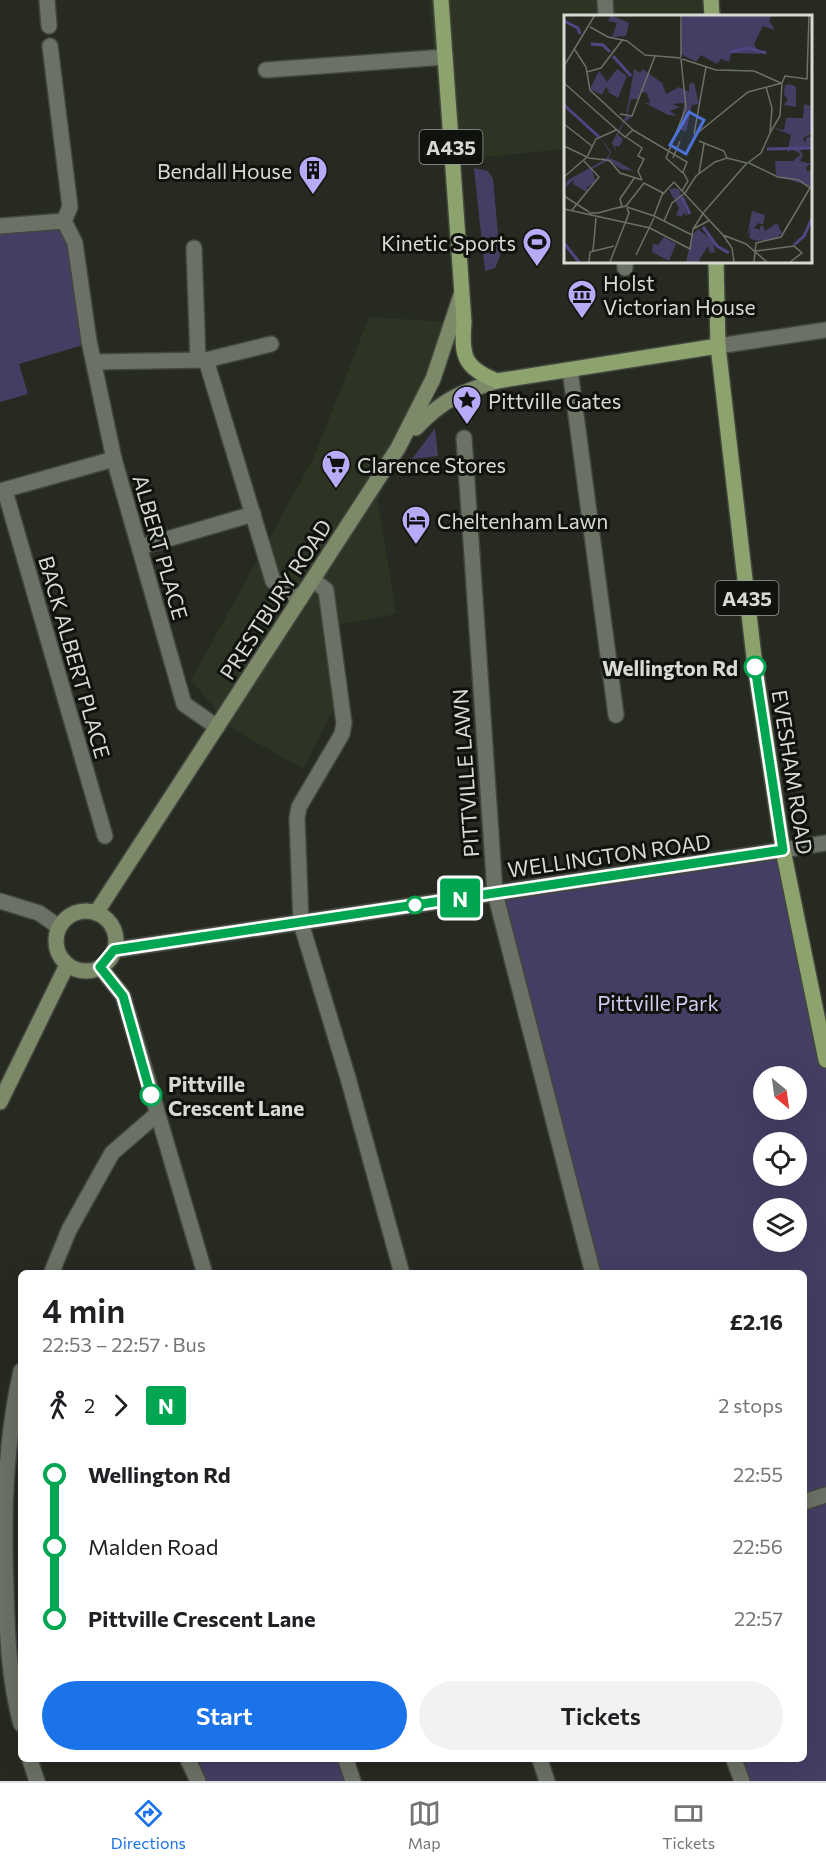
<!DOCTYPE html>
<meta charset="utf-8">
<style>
:root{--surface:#fff;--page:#f2f2f2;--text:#202124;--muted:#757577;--line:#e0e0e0;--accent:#1a73e8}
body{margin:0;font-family:Commissioner,sans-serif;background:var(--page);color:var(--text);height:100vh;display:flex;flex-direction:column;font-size:22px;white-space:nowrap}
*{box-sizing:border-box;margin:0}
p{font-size:20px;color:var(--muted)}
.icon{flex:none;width:33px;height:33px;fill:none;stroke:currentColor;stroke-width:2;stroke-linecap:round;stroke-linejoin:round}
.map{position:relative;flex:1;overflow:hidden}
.drawer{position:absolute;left:18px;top:1270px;width:789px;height:492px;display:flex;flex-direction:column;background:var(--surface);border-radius:9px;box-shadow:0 6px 24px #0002}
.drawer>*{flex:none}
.badge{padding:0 12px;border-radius:4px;font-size:21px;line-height:39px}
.needle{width:39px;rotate:151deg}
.tools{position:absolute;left:753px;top:1066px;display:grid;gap:12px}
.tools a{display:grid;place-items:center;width:54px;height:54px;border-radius:50%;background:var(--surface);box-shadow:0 6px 24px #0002;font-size:30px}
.map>.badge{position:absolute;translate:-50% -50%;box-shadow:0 0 0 3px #fff}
.legs{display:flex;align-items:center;gap:9px;height:66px;padding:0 24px;font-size:20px}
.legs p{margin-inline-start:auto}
.overview{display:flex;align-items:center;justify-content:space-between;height:102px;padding:0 24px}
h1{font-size:33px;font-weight:600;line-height:45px}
.primary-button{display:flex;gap:12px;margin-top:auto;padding:12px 24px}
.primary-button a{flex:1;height:69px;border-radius:36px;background:var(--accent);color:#fff;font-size:24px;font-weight:600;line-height:69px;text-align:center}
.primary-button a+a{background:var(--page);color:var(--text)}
ul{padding:0 24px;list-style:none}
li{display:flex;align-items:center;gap:21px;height:72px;font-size:22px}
li i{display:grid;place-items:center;width:9px;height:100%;margin:0 8px;background:currentColor}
li i::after{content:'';width:15px;height:15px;margin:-8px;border:4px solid;border-radius:50%;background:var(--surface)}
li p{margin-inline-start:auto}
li:first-child i{background:linear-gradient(#0000 50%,currentColor 0)}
li:last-child i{background:linear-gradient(currentColor 50%,#0000 0)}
.dock{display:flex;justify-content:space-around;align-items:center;height:84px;border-top:2px solid var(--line);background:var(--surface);font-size:16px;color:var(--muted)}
.dock a{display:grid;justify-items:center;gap:3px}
.dock .current{color:var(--accent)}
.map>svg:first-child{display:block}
</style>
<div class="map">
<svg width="826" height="1781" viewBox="0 0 826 1781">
<rect width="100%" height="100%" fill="#262a20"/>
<g fill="#2d3424">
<path d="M429,0H702V16H565V149L445,161Z"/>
<path d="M369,317L446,322L378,500L396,614L338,625L337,702L303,769L231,728L191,680L313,459Z"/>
</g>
<g fill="#453e64" fill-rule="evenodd">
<path d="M474,168L488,171L493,179L500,256L495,268L485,271Z"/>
<path d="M64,221L90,343L19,364L28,394L0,402V226Z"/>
<path d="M435,428L438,456L412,459Z"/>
<path d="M783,850L826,1036V1781H744L737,1760H804V1274L593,1273L495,893ZM764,1077H796V1110H764ZM764,1143H796V1176H764ZM764,1209H796V1242H764Z"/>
<path d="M188,1760H346L353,1781H198Z"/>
</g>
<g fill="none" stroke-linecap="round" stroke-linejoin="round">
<g stroke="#43463e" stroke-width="18">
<g id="minor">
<path d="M47,0L49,26"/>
<path d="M605,0L606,16"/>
<path d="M50,46L70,207L64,221L75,243L89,341L114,459L184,704L217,727"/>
<path d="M266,70L445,57"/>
<path d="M0,226L64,221"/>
<path d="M194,248L198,360"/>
<path d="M625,261V268"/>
<path d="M206,360L273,581L300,599"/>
<path d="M94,362L206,360L271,344"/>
<path d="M570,370L616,715"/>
<path d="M464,438L495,893L593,1274"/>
<path d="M0,491L114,459"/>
<path d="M5,491L105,836"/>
<path d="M140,547L253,514"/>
<path d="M313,580L326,590L344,723L342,734L299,807L297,818L301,923L348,1078L402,1274"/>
<path d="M783,850L826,843"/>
<path d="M51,1274L69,1230L112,1153L157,1114"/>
<path d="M21,1371C5,1443 3,1515 6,1589C7,1634 9,1680 21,1724"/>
<path d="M804,1502L826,1495"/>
<path d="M30,1760L37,1781"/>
<path d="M188,1760L198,1781"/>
<path d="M540,1760L547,1781"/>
<path d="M734,1760L742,1781"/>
</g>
</g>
<g stroke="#43463e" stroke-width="18">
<g id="tertiary">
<path d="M718,346L826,330"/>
<path d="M0,901L39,913L59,927"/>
<path d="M114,950L783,850"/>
<path d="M100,967L123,996L205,1274"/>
<path d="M346,1760L353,1781"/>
</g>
</g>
<g stroke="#43463e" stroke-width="18">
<g id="secondary">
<path d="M416,428C442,400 461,392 497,381"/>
<circle cx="86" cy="941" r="30"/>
<path d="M96,913L398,448L433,379L461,295"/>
<path d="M0,1102L67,965"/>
</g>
</g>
<g stroke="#43463e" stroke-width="18">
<g id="primary">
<path d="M441,0L464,322C461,356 464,368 497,381L718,346"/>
<path d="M711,0L712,16"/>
<path d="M716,261L718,346L755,666L783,850L826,1060"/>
</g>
</g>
<use href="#minor" stroke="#6b7165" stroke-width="15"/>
<use href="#tertiary" stroke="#6b7165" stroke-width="15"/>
<use href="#secondary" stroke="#7c8a6a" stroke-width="15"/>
<use href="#primary" stroke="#8da36e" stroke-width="15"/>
</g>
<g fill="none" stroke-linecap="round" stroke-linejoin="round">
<g stroke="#fff" stroke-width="14">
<path id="line-1" d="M151,1095L123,996L100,967L114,950L783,850L755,667"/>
</g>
<use href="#line-1" stroke="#00a651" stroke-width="9"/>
</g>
<defs>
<g id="building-pin" transform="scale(1.5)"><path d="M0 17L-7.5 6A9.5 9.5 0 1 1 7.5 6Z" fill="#b7abf7" stroke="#10120d"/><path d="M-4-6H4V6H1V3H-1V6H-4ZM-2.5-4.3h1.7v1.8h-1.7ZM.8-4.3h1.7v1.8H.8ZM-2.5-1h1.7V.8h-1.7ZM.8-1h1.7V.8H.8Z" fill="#111"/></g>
<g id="stadium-pin" transform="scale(1.5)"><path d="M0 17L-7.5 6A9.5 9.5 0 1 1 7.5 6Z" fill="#b7abf7" stroke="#10120d"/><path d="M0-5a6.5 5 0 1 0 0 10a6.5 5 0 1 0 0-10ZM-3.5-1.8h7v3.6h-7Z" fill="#111"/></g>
<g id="museum-pin" transform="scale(1.5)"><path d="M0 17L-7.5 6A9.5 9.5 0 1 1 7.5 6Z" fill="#b7abf7" stroke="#10120d"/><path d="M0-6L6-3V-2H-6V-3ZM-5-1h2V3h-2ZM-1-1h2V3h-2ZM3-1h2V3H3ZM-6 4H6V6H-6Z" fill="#111"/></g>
<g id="sight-pin" transform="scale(1.5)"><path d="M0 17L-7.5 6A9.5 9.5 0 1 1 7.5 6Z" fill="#b7abf7" stroke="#10120d"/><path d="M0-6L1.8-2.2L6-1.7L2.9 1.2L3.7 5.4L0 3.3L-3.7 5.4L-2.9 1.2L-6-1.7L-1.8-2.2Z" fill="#111"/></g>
<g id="supermarket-pin" transform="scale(1.5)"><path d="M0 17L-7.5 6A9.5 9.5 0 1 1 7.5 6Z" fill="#b7abf7" stroke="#10120d"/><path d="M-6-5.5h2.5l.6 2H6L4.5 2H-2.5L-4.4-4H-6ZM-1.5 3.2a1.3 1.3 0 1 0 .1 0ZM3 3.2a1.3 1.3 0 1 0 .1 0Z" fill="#111"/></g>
<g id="hotel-pin" transform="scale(1.5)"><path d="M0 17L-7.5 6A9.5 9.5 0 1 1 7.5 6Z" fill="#b7abf7" stroke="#10120d"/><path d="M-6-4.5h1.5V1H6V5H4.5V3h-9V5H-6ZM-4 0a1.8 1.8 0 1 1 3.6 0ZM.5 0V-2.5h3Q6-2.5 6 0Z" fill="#111"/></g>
</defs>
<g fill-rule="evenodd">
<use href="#building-pin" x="313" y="170"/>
<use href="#stadium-pin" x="537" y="242"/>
<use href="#museum-pin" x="582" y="294"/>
<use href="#sight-pin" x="467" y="400"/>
<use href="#supermarket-pin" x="336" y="464"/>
<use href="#hotel-pin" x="416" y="520"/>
</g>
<g fill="#fff" stroke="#00a651" stroke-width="3">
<circle cx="755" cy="667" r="10"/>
<circle cx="415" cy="905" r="8"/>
<circle cx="151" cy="1095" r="10"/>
</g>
<g text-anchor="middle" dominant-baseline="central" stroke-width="6" stroke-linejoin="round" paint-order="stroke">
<g fill="#10120d" stroke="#9b9d98" stroke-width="1.5">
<rect x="419.5" y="130" width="63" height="34" rx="4.5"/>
<rect x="715.5" y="581" width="63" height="34" rx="4.5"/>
</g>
<g font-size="20" font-weight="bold" fill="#d7d9d3">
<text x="451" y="147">A435</text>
<text x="747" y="598">A435</text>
</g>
<g font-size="21" fill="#d7d9d3" stroke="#10120d" text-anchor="start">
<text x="292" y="170" text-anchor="end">Bendall House</text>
<text x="516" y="242" text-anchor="end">Kinetic Sports</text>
<text x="603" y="282">Holst<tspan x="603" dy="24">Victorian House</tspan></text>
<text x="488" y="400">Pittville Gates</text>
<text x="357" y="464">Clarence Stores</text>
<text x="437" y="520">Cheltenham Lawn</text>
</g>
<g font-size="21" fill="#d7d9d3" stroke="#10120d">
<text transform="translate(161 547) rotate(74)">ALBERT PLACE</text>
<text transform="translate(275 599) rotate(-57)">PRESTBURY ROAD</text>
<text transform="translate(75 657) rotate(74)">BACK ALBERT PLACE</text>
<text transform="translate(793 772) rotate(81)">EVESHAM ROAD</text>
<text transform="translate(465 773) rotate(-94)">PITTVILLE LAWN</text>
<text transform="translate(609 855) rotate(-8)">WELLINGTON ROAD</text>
</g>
<g font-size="21" font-weight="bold" fill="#d7d9d3" stroke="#10120d" text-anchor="end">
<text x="738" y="667">Wellington Rd</text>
<text x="168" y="1083" text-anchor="start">Pittville<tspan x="168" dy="24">Crescent Lane</tspan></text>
</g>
<g font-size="21" fill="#d0cbf1" stroke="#10120d">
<text x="658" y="1002">Pittville Park</text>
</g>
</g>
<g transform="translate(564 15)">
<rect width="248" height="248" fill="#262a20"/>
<path d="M47,0L65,8L62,21L48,22L53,8L44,6ZM118,0H208L205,6L211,15L199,11L190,29L196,39L167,38L165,47L157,44L153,49L137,40L132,47L117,39ZM53,54L63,61L54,83L44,77L40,82L45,75L42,72L38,80L26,74L35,56L43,67ZM70,54L76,58L79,54L98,68L102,79L115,72L125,77V69L130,68L135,89L128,90L122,117L116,114L120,88L108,89L116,92L106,96L113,101L104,100L81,88H86L83,78L76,77L74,84H67L63,101L68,102L60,107L54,120L59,124L55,132L51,130L52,136L48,128L62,101ZM226,69L232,72V92L220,90L224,84L220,80L221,70ZM240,89L247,91V119L239,123L241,129L242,123L247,121V131L236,135L239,140L236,146L247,149L242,152L243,156H247V172L212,160L211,146H229L237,139L227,134L223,139L227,120L210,113L220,115L222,103H239ZM36,122L47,137L44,144L45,143L53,146L70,156L57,154L45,145L28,154L31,167L23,172V177L9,169L10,165L0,173L4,165L42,144L46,138ZM110,173L115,174L124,201L120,198L117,202L112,200L115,193L105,175ZM188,196L201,200L199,210L194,208L190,213L196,215V211H199L201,216L213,208L218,218L211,224L193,226L185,223L187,212L183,222ZM134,214L149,226L151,237L146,238L144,231L134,247H122L128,220ZM100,222L112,229L105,246L88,237L89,229L94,230Z" fill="#453e64"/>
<path fill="none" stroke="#524584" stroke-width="3" d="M0,6L14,13L16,19M27,29L39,30L46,37M166,37L184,33L202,38M49,41L67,61M0,90L35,122M203,134L248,133M118,182L126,199M139,212L153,231L165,238M0,228L15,247M230,230L240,221L248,203"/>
<path fill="none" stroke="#6d7068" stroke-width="1.5" d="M26,12L44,22L63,26L81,40L117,43M11,35L22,52L26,75L69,115M117,42V0M117,44L122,93L102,143L119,158M118,44L152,55L190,56L217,68M0,51L31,0M23,57L37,53L59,24M0,68L61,122L69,115L123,147L119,157L124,166L118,176L159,220L182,229L203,247M56,99L68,101L91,41M0,109L28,131M206,118L216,101L218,68M130,119L142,52M131,120L184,77L218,68L221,61L243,64L245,0M62,122L78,133L74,141L80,144L74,156L78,165M135,126L160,136L163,143M0,131L25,143L41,145M109,143L116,126M38,144L46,146L56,158L78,165M185,148L214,162L235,165L246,173L217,222L192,228L190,247M181,150L197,138L206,118L208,93L202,72M135,158L140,129M0,162L23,142L32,124L52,115M121,178L132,161L151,147L163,143L183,148M0,181L25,197M62,191L80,168L99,178M58,192L56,184L71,162M63,192L90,201L128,220M0,194L86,213L126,234L129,214L140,197M8,195L35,162L20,146M140,197L182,149M25,198H34L56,192L63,191L53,193M90,201L98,180L110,167L118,176M100,206L108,188L121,178M129,214L146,205M159,220L168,233L170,247M29,236L32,203M192,236L230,231L238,238L226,247M72,240L90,203M25,247L26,237L50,231M46,247L65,198L63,193"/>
<path fill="#4c71d7" fill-opacity="0.15" stroke="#4c71d7" stroke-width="3" d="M125,97L140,105L122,139L106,130Z"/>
<rect width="248" height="248" fill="none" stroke="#d7d9d3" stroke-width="3"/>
</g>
</svg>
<div class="tools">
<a><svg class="needle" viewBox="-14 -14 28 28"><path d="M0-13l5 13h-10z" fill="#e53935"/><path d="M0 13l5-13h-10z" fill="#757577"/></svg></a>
<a><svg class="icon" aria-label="locate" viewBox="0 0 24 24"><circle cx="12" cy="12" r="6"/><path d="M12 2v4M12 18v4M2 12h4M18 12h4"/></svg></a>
<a><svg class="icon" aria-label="layers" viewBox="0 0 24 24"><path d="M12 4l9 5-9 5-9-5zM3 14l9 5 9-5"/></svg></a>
</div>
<b class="badge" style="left:460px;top:898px;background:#00a651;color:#fff">N</b>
<section class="drawer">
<div class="overview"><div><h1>4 min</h1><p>22:53 – 22:57 · Bus</p></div><b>£2.16</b></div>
<div class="legs"><svg class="icon" aria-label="walk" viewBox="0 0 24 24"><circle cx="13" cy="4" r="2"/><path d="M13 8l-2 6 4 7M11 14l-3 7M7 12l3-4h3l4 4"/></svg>2<svg class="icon" aria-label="forward" viewBox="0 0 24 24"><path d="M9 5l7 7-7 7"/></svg><b class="badge" style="background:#00a651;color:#fff">N</b><p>2 stops</p></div>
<ul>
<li><i style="color:#00a651"></i><b>Wellington Rd</b><p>22:55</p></li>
<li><i style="color:#00a651"></i><span>Malden Road</span><p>22:56</p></li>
<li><i style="color:#00a651"></i><b>Pittville Crescent Lane</b><p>22:57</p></li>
</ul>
<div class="primary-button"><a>Start</a><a>Tickets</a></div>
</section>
</div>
<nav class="dock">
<a class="current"><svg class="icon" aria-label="directions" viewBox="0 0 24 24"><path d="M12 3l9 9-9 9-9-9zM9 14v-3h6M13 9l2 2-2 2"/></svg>Directions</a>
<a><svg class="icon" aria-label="map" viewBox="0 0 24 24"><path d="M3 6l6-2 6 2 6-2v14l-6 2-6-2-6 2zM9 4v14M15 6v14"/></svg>Map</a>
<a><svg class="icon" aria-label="tickets" viewBox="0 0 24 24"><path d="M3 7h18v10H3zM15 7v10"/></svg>Tickets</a>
</nav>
